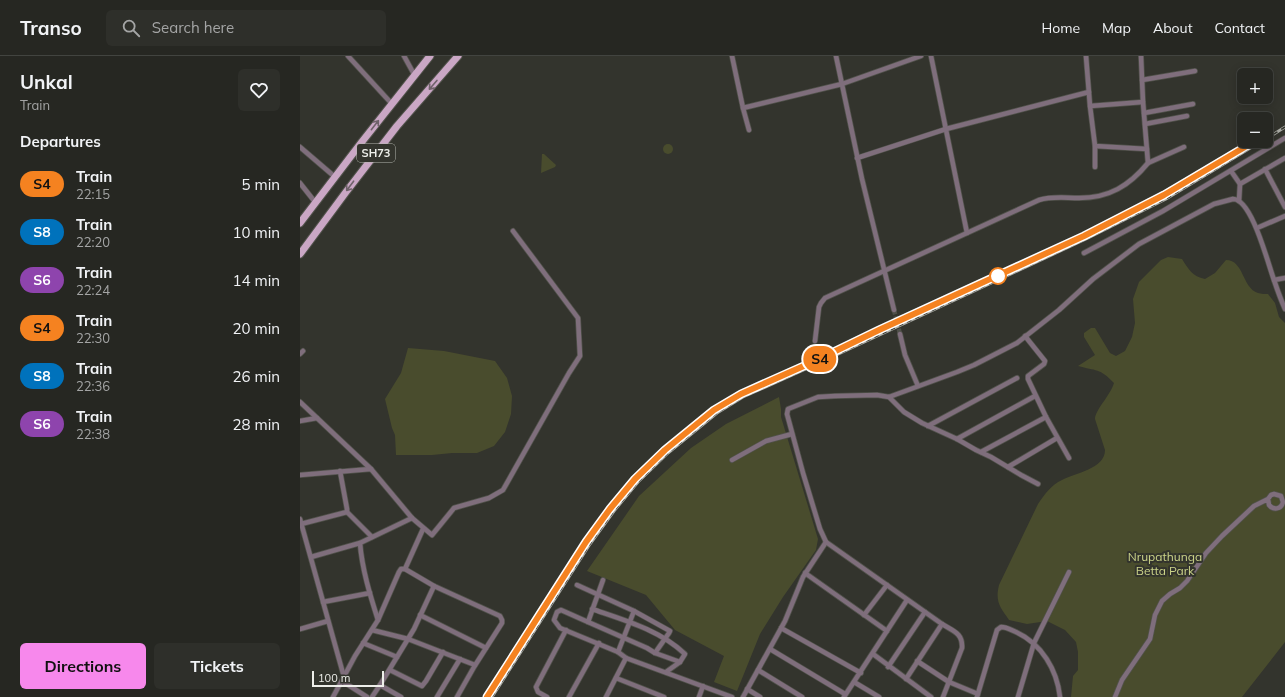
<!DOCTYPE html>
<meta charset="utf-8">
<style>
:root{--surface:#262722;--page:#2e2f2a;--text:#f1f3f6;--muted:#a4a5a5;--line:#424440;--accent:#f788ec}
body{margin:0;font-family:Mulish,sans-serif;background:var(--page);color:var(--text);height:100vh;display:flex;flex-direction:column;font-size:15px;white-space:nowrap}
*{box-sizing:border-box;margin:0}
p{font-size:13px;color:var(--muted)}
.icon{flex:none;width:22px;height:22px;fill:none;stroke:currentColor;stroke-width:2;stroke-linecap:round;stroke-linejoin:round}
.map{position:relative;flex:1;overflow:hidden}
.drawer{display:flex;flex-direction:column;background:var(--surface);width:300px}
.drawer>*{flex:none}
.badge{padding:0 8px;border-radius:13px;font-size:14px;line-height:26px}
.tools{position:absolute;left:937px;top:12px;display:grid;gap:8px}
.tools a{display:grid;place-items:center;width:36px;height:36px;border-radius:6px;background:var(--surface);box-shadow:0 2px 10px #0003,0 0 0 1px var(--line);font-size:20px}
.scale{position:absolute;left:12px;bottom:10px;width:72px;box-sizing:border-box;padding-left:4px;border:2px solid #eeefea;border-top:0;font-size:11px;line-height:14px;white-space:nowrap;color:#eeefea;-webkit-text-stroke:3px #33342d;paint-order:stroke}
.map>.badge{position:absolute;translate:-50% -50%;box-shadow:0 0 0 2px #fff}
h2{padding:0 20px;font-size:15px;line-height:36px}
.round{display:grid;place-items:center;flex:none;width:42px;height:42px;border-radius:6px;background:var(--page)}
.headline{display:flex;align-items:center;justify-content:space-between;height:68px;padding:0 20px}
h1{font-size:19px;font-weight:700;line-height:30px}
.primary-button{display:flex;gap:8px;margin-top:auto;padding:8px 20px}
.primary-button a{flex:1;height:46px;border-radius:6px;background:var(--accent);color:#111;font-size:16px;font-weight:700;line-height:46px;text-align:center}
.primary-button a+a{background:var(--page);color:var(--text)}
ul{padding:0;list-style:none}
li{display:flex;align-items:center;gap:12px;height:48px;padding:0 20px}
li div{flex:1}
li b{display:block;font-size:15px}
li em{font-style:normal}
li .badge{min-width:44px;font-weight:700;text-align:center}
header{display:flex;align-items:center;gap:24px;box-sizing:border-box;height:56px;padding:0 20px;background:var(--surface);border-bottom:1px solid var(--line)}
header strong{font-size:19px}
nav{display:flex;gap:22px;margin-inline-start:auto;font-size:14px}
.search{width:280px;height:36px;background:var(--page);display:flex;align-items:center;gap:10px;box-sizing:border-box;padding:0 14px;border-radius:6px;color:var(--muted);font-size:15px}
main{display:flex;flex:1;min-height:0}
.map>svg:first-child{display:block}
</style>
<header>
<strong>Transo</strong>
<div class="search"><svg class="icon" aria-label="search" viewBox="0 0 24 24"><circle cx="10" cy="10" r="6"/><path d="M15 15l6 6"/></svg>Search here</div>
<nav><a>Home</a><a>Map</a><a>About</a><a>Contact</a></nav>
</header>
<main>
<section class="drawer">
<div class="headline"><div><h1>Unkal</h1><p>Train</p></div><a class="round"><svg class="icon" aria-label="heart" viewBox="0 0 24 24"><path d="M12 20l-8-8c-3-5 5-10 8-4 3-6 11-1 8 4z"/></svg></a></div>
<h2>Departures</h2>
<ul>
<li><span class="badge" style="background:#f58220;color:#111">S4</span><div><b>Train</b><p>22:15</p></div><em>5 min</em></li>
<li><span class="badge" style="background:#0072bc;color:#fff">S8</span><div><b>Train</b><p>22:20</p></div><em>10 min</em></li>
<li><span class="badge" style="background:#8e44ad;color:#fff">S6</span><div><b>Train</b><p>22:24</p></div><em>14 min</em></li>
<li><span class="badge" style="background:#f58220;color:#111">S4</span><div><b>Train</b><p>22:30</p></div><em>20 min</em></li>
<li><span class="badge" style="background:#0072bc;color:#fff">S8</span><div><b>Train</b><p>22:36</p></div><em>26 min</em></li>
<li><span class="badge" style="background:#8e44ad;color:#fff">S6</span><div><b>Train</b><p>22:38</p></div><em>28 min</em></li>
</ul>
<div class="primary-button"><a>Directions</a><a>Tickets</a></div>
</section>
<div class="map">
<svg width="985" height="641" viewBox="0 0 985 641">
<rect width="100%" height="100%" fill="#33342d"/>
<g fill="#494c2d">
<circle cx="368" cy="93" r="5"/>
<path d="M242,98H244L256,109L255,111L241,117Z"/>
<path d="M868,201L882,203C889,214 892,220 905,223L915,217L926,204C944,204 942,232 958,237C961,238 965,238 968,238L975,247L979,261L985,267V586L942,641H771L773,620L778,614V596L776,586L765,574L747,565L727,568L709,564C700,551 695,546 699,529L738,448C745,438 751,429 762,424C775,417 805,413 805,394L795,363C795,354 810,340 814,327C800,312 796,315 778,310L795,299L784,281V277L791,272H795L810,297L816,300L825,295L832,281L835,267L833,243L839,226L861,204Z"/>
<path d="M108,292L144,295L195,305L207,322L212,340L211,358L205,376L194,390L177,397H152L132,399H96L95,379L92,372L85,343L101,317Z"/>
<path d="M479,341L481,353V361L518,483L516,494L483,541L460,578L437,635L414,626L424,600L375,574L346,539L287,515L339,440L391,392L426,368Z"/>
</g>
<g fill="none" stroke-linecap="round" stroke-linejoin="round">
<path stroke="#4f5049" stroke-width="4.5" stroke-dasharray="4.5 2" stroke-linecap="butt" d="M594,254L600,278"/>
<g stroke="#51524b" stroke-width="6">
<g id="street">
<path d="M48,0L92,48"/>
<path d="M104,0L115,20"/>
<path d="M432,0L443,52L449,74"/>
<path d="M536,0L562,123L594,254"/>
<path d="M631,0L667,177"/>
<path d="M786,0L790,50L795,90L847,93"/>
<path d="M842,24L895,15"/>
<path d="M790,50L843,46"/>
<path d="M443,52L542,28L621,0"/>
<path d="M844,57L893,48"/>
<path d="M845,68L887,60"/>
<path d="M0,91L35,121"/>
<path d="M557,102L646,73L789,36"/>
<path d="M848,107L884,91"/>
<path d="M795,111V90"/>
<path d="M965,113L985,151"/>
<path d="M931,115L940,128L939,145"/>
<path d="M0,127L15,146"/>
<path d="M940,128L985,102"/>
<path d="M957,172L985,160"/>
<path d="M784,197L863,155L985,82"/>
<path d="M974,224L985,222"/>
<path d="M600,278L605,299L618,330"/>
<path d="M725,280L745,305L744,308L728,320V323L746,361L769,402"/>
<path d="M515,285L519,251L521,247L525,242L739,144C752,140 765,142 779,142C809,142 829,130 848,107L843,46L841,0"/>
<path d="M0,298L3,295"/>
<path d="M589,341L604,356L622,367L657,383L676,394L691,401L721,419L738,428"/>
<path d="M0,346L71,413"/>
<path d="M0,365L17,362"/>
<path d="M628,370L717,322"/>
<path d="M657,383L735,340"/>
<path d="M681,396L746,361"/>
<path d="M432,404L466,385L492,378"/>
<path d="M708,411L757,382"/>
<path d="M0,419L71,413L112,462L132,479L154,452L189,442L203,434L269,317L280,300L278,262L213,175"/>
<path d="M47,456L72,481"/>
<path d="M0,463L44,621"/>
<path d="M1,468L47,456V453L40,415"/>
<path d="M11,501L60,487"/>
<path d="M105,513L123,473"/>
<path d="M505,517L587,575"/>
<path d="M303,524L288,566L261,554L257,556L254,564L260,572L318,596"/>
<path d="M277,529L334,555L318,596L326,602"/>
<path d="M134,530L200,560L202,564V567L174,611L157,641"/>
<path d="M23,546L70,537"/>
<path d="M292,553C324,564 360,574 385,598L380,606"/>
<path d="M334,555L370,575L369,577L355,597"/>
<path d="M120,559L186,592"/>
<path d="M564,559L587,529"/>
<path d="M78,564C70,539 62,513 60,487L112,462"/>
<path d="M288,566L347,592L355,597L380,606L366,616"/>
<path d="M481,572L561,617"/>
<path d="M0,573L28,565"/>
<path d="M72,574L108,583L175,609"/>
<path d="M63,587L97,601"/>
<path d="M470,593L545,638"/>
<path d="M573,598L631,641"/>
<path d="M617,605L649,626L678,638"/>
<path d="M588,611L625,556"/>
<path d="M90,614L122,630L126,625L143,596"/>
<path d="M458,614L502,641"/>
<path d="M316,622L364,641"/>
<path d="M606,623L642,568"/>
<path d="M42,625L67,641"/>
<path d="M554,626L579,641"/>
<path d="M447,633L460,641"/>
<path d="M33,641L55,600L78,564L99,516L101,513H105L134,530L114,573L80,629"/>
<path d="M72,641L80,629L101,641"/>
<path d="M137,641L160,603"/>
<path d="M247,641L238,636L236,631L266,574"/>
<path d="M269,641L299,587"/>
<path d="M306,641L326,602L432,641"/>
<path d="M399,641L403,630"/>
<path d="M443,641L485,565L503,521L526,486"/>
<path d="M544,641L607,544"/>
<path d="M643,641L662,592C663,577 653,575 642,568L526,486L520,473L503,417L487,358L488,353L518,341L535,340L577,339L589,341L657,316L674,309L717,287L759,254L793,223L839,188L914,148L933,143C952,143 968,208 974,224C977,233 981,244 985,253"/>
<path d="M677,641L697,574L701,571C707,571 711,574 716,576C742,588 757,614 760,641"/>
<path d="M718,641L734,587L769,516"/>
<path d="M815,641L822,624L850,583L855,559L862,545L870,538L880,532L887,525L906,497L922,480L954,450L968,443L971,439L974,438L981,440L983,446C981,454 973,454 969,449L968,443"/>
</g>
</g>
<g stroke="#51524b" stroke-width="9">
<g id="primary">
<path d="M0,167L61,87L130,0"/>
<path d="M0,198L46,136L97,70L158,0"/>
</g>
</g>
<use href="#street" stroke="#7f6e7c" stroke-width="4.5"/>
<use href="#primary" stroke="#caa7c5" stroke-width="7"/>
<g stroke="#aaaba5" stroke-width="3">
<g id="rail">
<path d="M966,83L985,71"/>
<path d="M192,641L290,488L314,455L338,426L368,397L417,357L443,341L517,308L786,183L866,143L962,85"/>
</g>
</g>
<use href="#rail" stroke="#33342d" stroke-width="1.5" stroke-dasharray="4.5" stroke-linecap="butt"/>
</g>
<defs><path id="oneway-shaft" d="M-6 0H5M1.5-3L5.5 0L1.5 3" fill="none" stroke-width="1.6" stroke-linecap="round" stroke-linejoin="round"/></defs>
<g stroke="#6f626a">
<use href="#oneway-shaft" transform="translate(133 29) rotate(131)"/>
<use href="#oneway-shaft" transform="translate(75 69) rotate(-52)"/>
<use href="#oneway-shaft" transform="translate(50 130) rotate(127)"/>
</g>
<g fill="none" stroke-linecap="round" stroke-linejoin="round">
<g stroke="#fff" stroke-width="9">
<path id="line" d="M187,641L286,486L310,453L335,423L365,394L414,354L441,338L515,305L579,274L784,180L864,139L955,85"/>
</g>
<use href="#line" stroke="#f58220" stroke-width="6"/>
</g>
<circle fill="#fff" stroke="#f58220" stroke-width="2" cx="698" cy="220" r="8"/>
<g text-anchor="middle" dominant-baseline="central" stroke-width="4" stroke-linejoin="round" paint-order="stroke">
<rect fill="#33342d" stroke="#b6b7b1" stroke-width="1" x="57" y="88" width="38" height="18" rx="3"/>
<g font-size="11" font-weight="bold" fill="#eeefea">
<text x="76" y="97">SH73</text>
</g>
<g font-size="12" fill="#ccd489" stroke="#33342d">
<text x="865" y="500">Nrupathunga<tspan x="865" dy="14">Betta Park</tspan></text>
</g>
</g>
</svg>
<div class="tools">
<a>+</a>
<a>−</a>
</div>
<div class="scale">100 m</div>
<b class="badge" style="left:520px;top:303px;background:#f58220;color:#111">S4</b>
</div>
</main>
